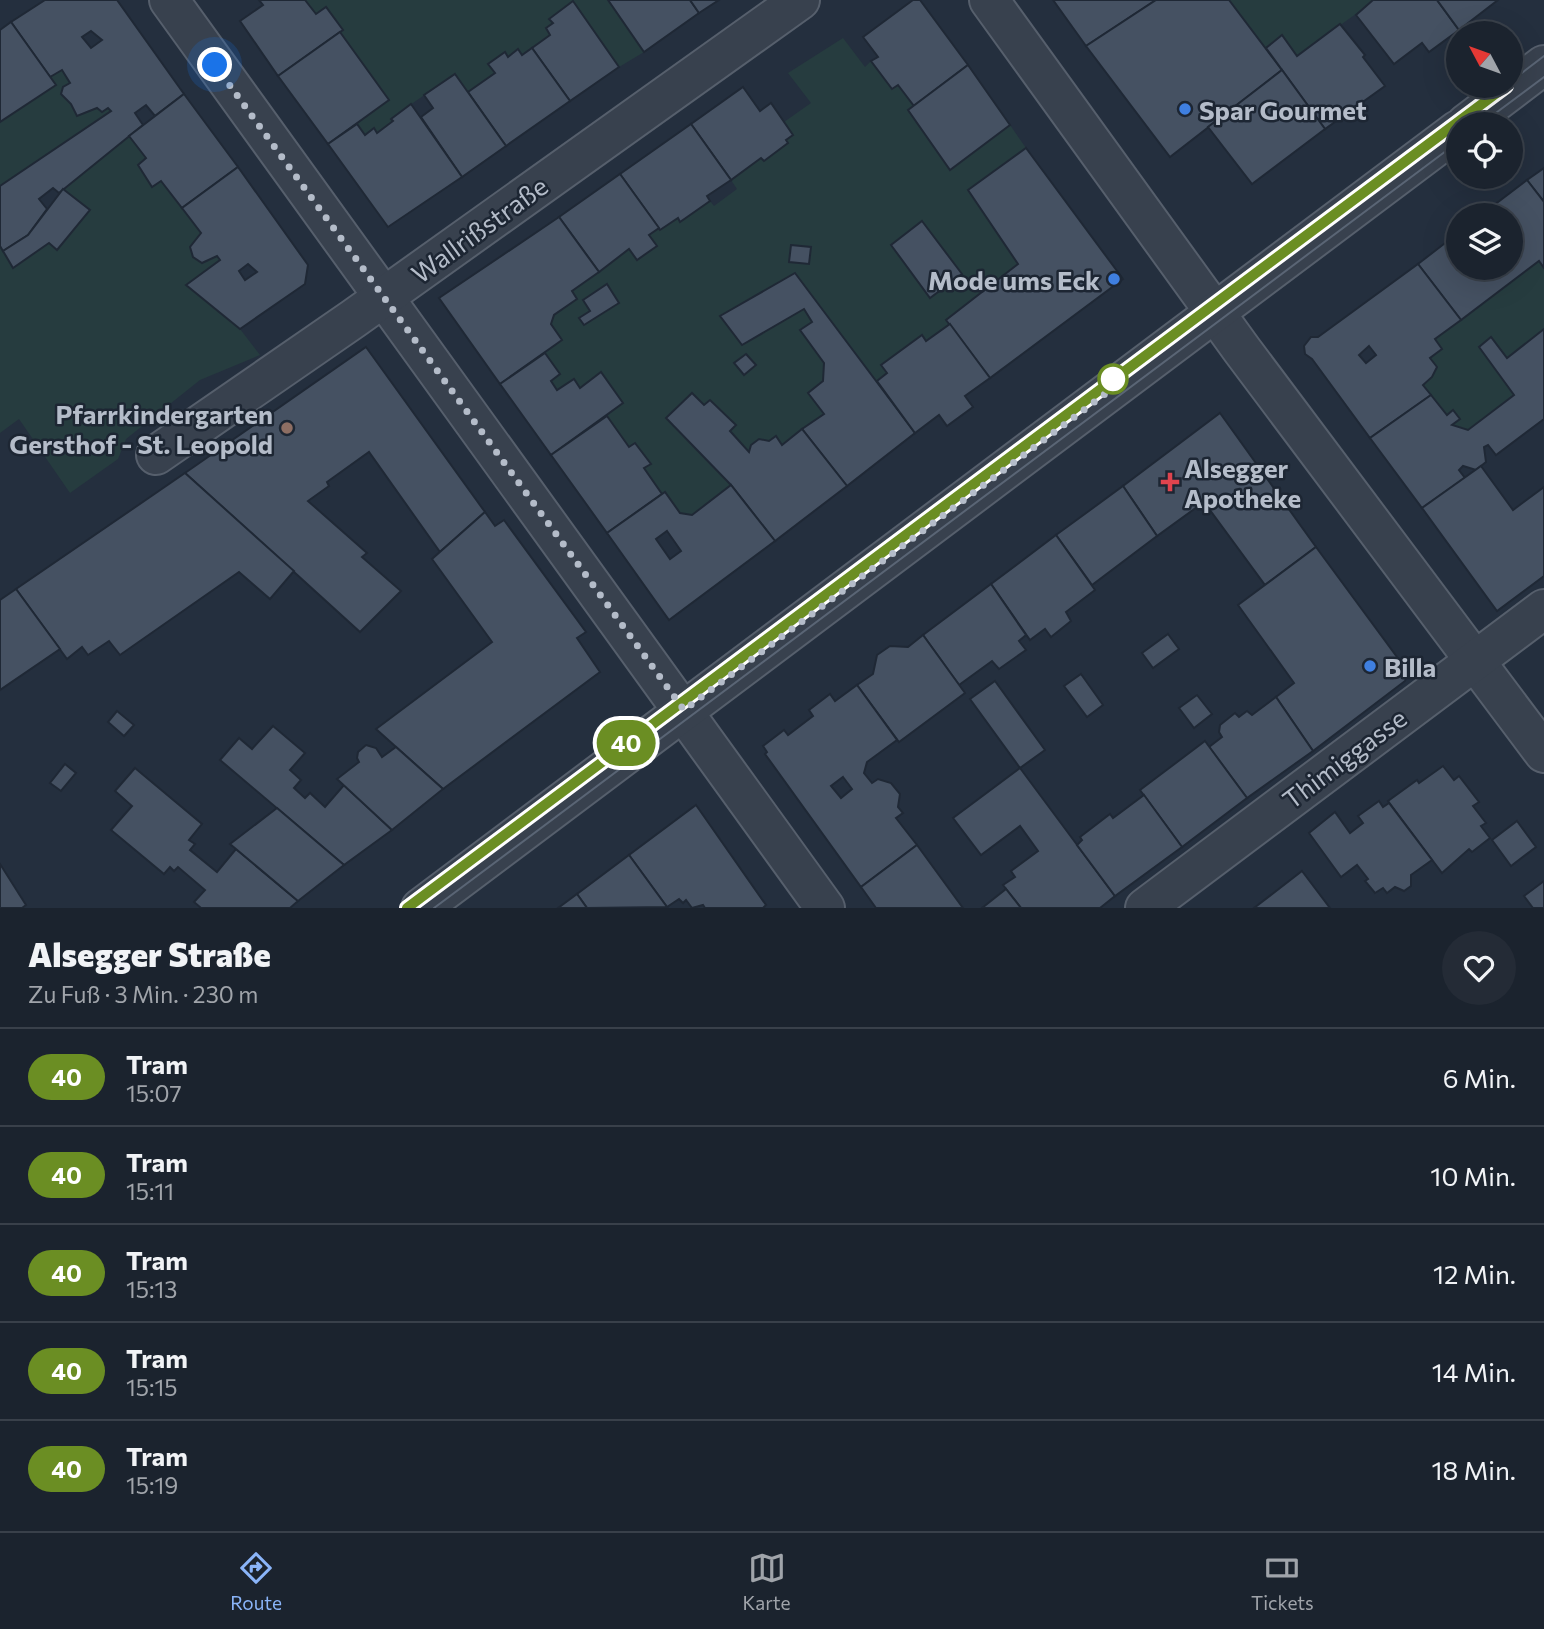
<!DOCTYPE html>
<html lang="de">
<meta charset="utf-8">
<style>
:root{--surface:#1b232e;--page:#242b36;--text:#f1f3f6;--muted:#a0a4aa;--line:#39404a;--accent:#8ab4f8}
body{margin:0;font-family:Commissioner,sans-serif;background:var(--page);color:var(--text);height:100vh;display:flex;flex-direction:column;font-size:26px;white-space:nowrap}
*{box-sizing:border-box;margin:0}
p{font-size:23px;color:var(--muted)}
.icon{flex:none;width:38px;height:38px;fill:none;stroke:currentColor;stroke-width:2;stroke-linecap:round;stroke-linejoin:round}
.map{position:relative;height:908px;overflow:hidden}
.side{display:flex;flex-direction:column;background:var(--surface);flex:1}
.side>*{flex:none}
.badge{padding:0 14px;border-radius:23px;font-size:24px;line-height:46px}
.needle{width:46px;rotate:311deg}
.buttons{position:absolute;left:1446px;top:21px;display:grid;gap:14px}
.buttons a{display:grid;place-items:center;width:77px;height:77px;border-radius:50%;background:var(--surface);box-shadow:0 7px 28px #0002,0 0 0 2px var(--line);font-size:35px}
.you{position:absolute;width:35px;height:35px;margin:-18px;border:5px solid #fff;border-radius:50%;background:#1a73e8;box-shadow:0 0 0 10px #1a73e833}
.map>.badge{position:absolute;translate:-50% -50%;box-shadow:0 0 0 4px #fff}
.round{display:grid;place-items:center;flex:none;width:74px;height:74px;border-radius:37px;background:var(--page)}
.head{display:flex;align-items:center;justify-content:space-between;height:119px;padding:0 28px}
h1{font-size:33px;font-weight:800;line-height:52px}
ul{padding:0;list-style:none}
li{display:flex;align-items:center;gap:21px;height:98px;padding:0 28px;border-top:2px solid var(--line)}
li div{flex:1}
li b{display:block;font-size:26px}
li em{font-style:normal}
li .badge{min-width:77px;font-weight:700;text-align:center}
.dock{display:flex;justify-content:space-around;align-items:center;height:98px;border-top:2px solid var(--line);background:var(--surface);font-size:19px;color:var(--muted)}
.dock a{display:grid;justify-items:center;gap:4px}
.dock .selected{color:var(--accent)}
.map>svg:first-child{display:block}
</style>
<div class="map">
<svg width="1544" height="908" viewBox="0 0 1544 908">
<rect width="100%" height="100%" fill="#242f3e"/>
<g fill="#263c3f">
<path d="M305,0H608L644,52L619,67L573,2L550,19L553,23L547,28L550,35L522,55L518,50L508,57L504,52L488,64L495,73L468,92L455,74L391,118L393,121L377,133L374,128L365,135L357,124L389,100L340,32L342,29L327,7L316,14Z"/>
<path d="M1229,0H1373L1374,1L1297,56L1282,35L1266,48Z"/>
<path d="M843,38L865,67L871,61L892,89L898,85L914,106L908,111L950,170L1010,125L1026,148L968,190L1018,264L949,324L926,341L922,335L887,373L877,381L795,273L721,316L742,345L804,309L812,322L800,331L824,363L823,381L808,393L824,414L782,445L776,436L769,441L759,439L751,445L749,452L730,431L736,425L710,400L704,405L692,393L667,418L731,485L692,515L680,513L665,493L662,494L644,468L650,463L635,443L629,447L607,416L623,403L601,373L580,388L574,379L557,390L551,381L560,374L545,353L562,340L551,324C564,289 600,270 629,249L637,260L657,246L649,235L678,218L681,222L710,201L714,206L737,189L731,180L761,158L764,160L788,143L786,140L793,135L784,122L811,103L788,73Z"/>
<path d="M62,70L70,83L63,87L61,94L71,104L77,116L97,108H108L111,111L0,186V122L55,85L50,77Z"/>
<path d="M129,136L146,158L138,165L152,186L161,181L201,233L190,247L193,257L202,263L217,256L220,260L186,285L240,329L260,355L200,380L126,439L118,459L70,493L19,419L0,433V246L13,267L63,189Z"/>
<path d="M1539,261L1544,268V329L1507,358L1492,337L1479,347L1514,395L1468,430L1452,425L1460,419L1453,410L1447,415L1423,385L1432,377L1437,368L1430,358L1442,349L1435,339Z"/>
</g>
<g fill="#455162" stroke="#1f2835" stroke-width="2" fill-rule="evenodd">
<path d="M45,0H117L184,94L155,116L146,105L135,113L143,125L59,193L53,188L39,199L47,209L28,235L3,251L0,246V186L111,111L108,108L102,112L97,108L77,116L71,104L61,94L63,87L70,83L62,70L50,77L11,22ZM91,31L102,40L91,48L82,37Z"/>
<path d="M259,0H305L316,14L326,7L343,30L278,76L240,21L263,5Z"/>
<path d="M608,0H690L699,13L644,52Z"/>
<path d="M690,0H719L699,13Z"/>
<path d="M913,0H920L968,65L914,106L898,85L892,89L871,61L878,57L863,37Z"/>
<path d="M1053,0H1156L1086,46Z"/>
<path d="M1156,0H1229L1282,70L1170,157L1086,46Z"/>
<path d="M1373,0H1437L1459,30L1429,52L1422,43L1394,64L1356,15Z"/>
<path d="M1437,0H1498L1459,30Z"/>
<path d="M573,1L619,67L570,101L532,48L550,35L546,28L553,23L549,19Z"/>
<path d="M11,22L56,85L0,122V30Z"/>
<path d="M1340,24L1365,55L1363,57L1385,86L1325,129L1266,48L1282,35L1297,56Z"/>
<path d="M340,32L389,100L328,144L278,76Z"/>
<path d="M532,48L570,101L506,146L468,92L495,73L488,64L505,52L508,57L518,49L522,55Z"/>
<path d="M968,65L1010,125L950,170L908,110Z"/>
<path d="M1282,70L1325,129L1252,184L1208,127Z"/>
<path d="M455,74L506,146L462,177L421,117L433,108L424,95Z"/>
<path d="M743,87L760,111L771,103L793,135L786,140L788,143L764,161L761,158L731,180L691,124Z"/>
<path d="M184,94L238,167L182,208L161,181L152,187L138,165L146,158L129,136Z"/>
<path d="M411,104L462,177L388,227L328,144L357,124L365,135L374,128L377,133L393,121L391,119Z"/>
<path d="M691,124L731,180L707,196L710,201L680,222L678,218L660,230L620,174Z"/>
<path d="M1026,148L1123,279L990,378L946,320L1018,264L968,190Z"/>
<path d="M238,167L308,265L305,284L240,329L186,285L220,260L217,256L202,263L193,257L190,247L201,233L182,208ZM248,264L257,272L245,280L239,271Z"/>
<path d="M1544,168V202L1527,180Z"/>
<path d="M620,174L659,228L649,235L657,246L637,260L629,249L599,272L559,217Z"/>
<path d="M1527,180L1544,202V268L1539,261L1461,320L1418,264L1458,233V268H1510V215H1481Z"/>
<path d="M63,189L90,210L57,250L49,243L13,268L3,251L28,235Z"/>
<path d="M559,217L599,272L572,291L577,299L554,315L551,324L562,340L500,384L439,298Z"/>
<path d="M922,221L962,274L930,298L891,245Z"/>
<path d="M791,245L811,247L809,264L789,262Z"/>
<path d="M1418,264L1461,320L1435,339L1442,349L1430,358L1437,367L1432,377L1423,385L1431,395L1370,438L1312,359L1305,354L1304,346L1311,337H1318ZM1369,346L1376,355L1366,363L1359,355Z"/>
<path d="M795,273L915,433L847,486L802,429L824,414L808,393L823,381L824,363L800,330L812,322L804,309L742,345L720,316Z"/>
<path d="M607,284L619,303L584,325L579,318L590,311L583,300Z"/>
<path d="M950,324L990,378L965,396L973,407L947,426L939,415L915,433L877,381L887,373L881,365L922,335L926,341Z"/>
<path d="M1544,329V419L1496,455L1488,445L1484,447L1486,462L1476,470L1463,466L1459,470L1465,478L1422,508L1370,438L1431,395L1447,415L1453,410L1460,419L1452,425L1468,430L1514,395L1479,347L1491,337L1507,358Z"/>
<path d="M366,347L485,512L440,552L369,452L327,482L329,486L308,501L367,553L362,557L401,591L360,632L185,473Z"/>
<path d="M545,353L560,374L551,381L557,390L574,379L580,388L601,372L623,403L551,455L500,384Z"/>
<path d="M746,354L756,365L744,375L734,363Z"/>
<path d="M692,393L704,405L710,400L736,425L730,431L749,452L751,445L759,439L769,441L776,436L782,445L802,429L847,486L775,541L731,485L666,418Z"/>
<path d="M1220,413L1316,547L1265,585L1204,502L1157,536L1123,486Z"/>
<path d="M607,416L629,447L635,443L651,464L644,468L662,494L607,533L551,455Z"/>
<path d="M1481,466L1513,510L1544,487V576L1497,611L1422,508Z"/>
<path d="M185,473L294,571L270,599L239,572L120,655L109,641L88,655L82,647L67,659L16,589Z"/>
<path d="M731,485L775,541L669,620L607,533L665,492L680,513L692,515ZM667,531L681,551L670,559L656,539Z"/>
<path d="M1123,486L1157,536L1092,585L1056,535Z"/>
<path d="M485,512L495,526L504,520L586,632L577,638L600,672L443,789L376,729L492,642L432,559Z"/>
<path d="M1056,535L1095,590L1066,612L1071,621L1051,637L1045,629L1030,640L991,584Z"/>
<path d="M1316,547L1408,672L1405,681L1313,751L1276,697L1294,683L1238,605Z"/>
<path d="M991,584L1026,635L1019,641L1026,650L999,669L992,661L959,685L923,635Z"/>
<path d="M16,589L60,649L0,690V600Z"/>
<path d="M1168,634L1179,649L1153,668L1142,653Z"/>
<path d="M923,635L965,693L899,742L857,685L873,674L877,655L890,646L908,647Z"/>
<path d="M1081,674L1103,705L1087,717L1064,686Z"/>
<path d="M995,681L1045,750L1020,768L970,699Z"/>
<path d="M857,685L897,740L867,762L864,773L872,783L878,779L891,783L900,794L898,807L903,813L896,818L917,845L861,887L765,754L767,752L763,746L784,730L788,735L813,716L809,710L830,694L835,701ZM843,777L852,789L841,798L831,786Z"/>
<path d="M1197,695L1212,714L1194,728L1179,708Z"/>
<path d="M1276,697L1313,751L1247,798L1209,747L1222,737L1219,732L1220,725L1235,713L1239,717L1247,711L1252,715Z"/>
<path d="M117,711L134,725L124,736L108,722Z"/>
<path d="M273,726L305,753L290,770L301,780L294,788L305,798L310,793L325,807L344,785L392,830L344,865L220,760L239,738L252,749Z"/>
<path d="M1205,741L1247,798L1182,847L1140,790Z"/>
<path d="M366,745L376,748L382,757L396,747L443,789L392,830L337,779L359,762L357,758L358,752Z"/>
<path d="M65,764L76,773L61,791L50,783Z"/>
<path d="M1443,766L1454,780L1459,776L1479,802L1473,806L1486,823L1481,826L1490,838L1472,852L1469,849L1442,873L1388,801L1417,780L1419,783Z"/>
<path d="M135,768L202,824L189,840L195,844L190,850L217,872L236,849L298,901L290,908H201L194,902L205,890L178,867L174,871L170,867L164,874L111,830L132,806L115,791Z"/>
<path d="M1020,768L1115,896L1100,908H1021L1003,885L1015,877L1011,871L1038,851L1020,826L981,855L953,818Z"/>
<path d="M1144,795L1182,847L1115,896L1077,845L1082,840L1080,837L1110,814L1113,818Z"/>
<path d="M1379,801L1383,807L1389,803L1432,860L1411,875V886L1404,891L1395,887L1387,893L1383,888L1375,893L1365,881L1368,879L1357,865L1341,877L1309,833L1335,812L1350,833L1363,823L1358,816Z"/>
<path d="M696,805L766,905L763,908H705L703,905L692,908L686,900L683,903L679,899L667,907L629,855Z"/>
<path d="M277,808L344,865L298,901L230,844Z"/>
<path d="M1517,821L1536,847L1511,866L1492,840Z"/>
<path d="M917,845L963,908H876L861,887Z"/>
<path d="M629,855L667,907L587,908L577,894Z"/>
<path d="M0,864L26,905L22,908H0Z"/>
<path d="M1302,871L1330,908H1254Z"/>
<path d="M1544,881V908H1533L1524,896Z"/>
<path d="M1006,889L1021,908H982Z"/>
<path d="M577,894L587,908H558Z"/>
</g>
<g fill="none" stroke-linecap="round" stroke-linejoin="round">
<g stroke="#565f6c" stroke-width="42">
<g id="minor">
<path d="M169,0L825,908"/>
<path d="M989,0L1242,350L1544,753"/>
<path d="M1466,124L1544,65"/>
<path d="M156,455L353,319L800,0"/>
<path d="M421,908L1458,130"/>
<path d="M1145,908L1544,609"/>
</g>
</g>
<use href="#minor" stroke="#38414e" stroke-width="38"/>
<g stroke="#5a6575" stroke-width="2">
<path d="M1510,82L1544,56"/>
<path d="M1481,124L1544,77"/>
<path d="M407,908L1506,86"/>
<path d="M434,908L1458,142"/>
</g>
</g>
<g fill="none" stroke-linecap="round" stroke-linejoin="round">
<g stroke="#fff" stroke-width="16">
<path id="line" d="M407,908L1506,86"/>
</g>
<use href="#line" stroke="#6b8e23" stroke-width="10"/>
<path stroke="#b4bcc9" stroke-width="7" stroke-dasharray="0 12.6" d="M215,65L684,710L1117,385L1113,379"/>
</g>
<g fill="#3f7fe0" stroke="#1d2633" stroke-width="2.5">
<circle cx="1185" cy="109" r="7"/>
<circle cx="1114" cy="279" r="7"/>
<circle cx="1370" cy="666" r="7"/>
</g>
<circle fill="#fff" stroke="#6b8e23" stroke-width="3.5" cx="1113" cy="379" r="14"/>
<circle fill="#8d6e63" stroke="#1d2633" stroke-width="2.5" cx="287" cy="428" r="7"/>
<path fill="#e0444e" stroke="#1d2633" stroke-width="2.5" d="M1166.5 471.5h7v7h7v7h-7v7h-7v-7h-7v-7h7z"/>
<g text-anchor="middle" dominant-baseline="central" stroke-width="5" stroke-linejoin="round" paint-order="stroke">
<g font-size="26" font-weight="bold" fill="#b4bcc9" stroke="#1d2633" text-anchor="start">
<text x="1199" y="109">Spar Gourmet</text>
<text x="1100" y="279" text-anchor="end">Mode ums Eck</text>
<text x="273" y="413" text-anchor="end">Pfarrkindergarten<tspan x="273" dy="30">Gersthof - St. Leopold</tspan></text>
<text x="1184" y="467">Alsegger<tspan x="1184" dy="30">Apotheke</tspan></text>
<text x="1384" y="666">Billa</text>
</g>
<g font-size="26" fill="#b4bcc9" stroke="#1d2633">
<text transform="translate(479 229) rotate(-36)">Wallrißstraße</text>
<text transform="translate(1344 758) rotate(-37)">Thimiggasse</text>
</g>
</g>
</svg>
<div class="buttons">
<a><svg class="needle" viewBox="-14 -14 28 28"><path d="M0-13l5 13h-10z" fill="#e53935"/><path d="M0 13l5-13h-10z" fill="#a0a4aa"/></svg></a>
<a><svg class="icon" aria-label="locate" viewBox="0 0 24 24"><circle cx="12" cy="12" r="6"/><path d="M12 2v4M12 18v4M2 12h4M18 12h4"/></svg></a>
<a><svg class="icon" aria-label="layers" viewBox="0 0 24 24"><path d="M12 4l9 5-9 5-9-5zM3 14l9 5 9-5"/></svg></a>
</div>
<div class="you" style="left:215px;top:65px"></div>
<b class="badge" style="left:626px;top:743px;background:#6b8e23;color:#fff">40</b>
</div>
<section class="side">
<div class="head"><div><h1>Alsegger Straße</h1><p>Zu Fuß · 3 Min. · 230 m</p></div><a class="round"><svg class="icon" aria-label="heart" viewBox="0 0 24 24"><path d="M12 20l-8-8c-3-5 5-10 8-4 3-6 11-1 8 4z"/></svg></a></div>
<ul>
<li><span class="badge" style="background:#6b8e23;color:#fff">40</span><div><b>Tram</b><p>15:07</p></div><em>6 Min.</em></li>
<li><span class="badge" style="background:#6b8e23;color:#fff">40</span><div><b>Tram</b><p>15:11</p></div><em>10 Min.</em></li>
<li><span class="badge" style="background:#6b8e23;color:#fff">40</span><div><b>Tram</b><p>15:13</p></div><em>12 Min.</em></li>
<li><span class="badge" style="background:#6b8e23;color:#fff">40</span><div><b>Tram</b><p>15:15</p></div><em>14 Min.</em></li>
<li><span class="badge" style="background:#6b8e23;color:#fff">40</span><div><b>Tram</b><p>15:19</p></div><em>18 Min.</em></li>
</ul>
</section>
<nav class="dock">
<a class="selected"><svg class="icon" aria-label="directions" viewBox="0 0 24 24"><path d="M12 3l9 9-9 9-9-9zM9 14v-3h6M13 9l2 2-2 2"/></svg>Route</a>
<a><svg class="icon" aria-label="map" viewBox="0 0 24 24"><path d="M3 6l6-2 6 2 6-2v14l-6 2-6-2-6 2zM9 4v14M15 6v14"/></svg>Karte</a>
<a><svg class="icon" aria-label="tickets" viewBox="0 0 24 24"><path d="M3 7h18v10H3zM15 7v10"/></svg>Tickets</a>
</nav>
